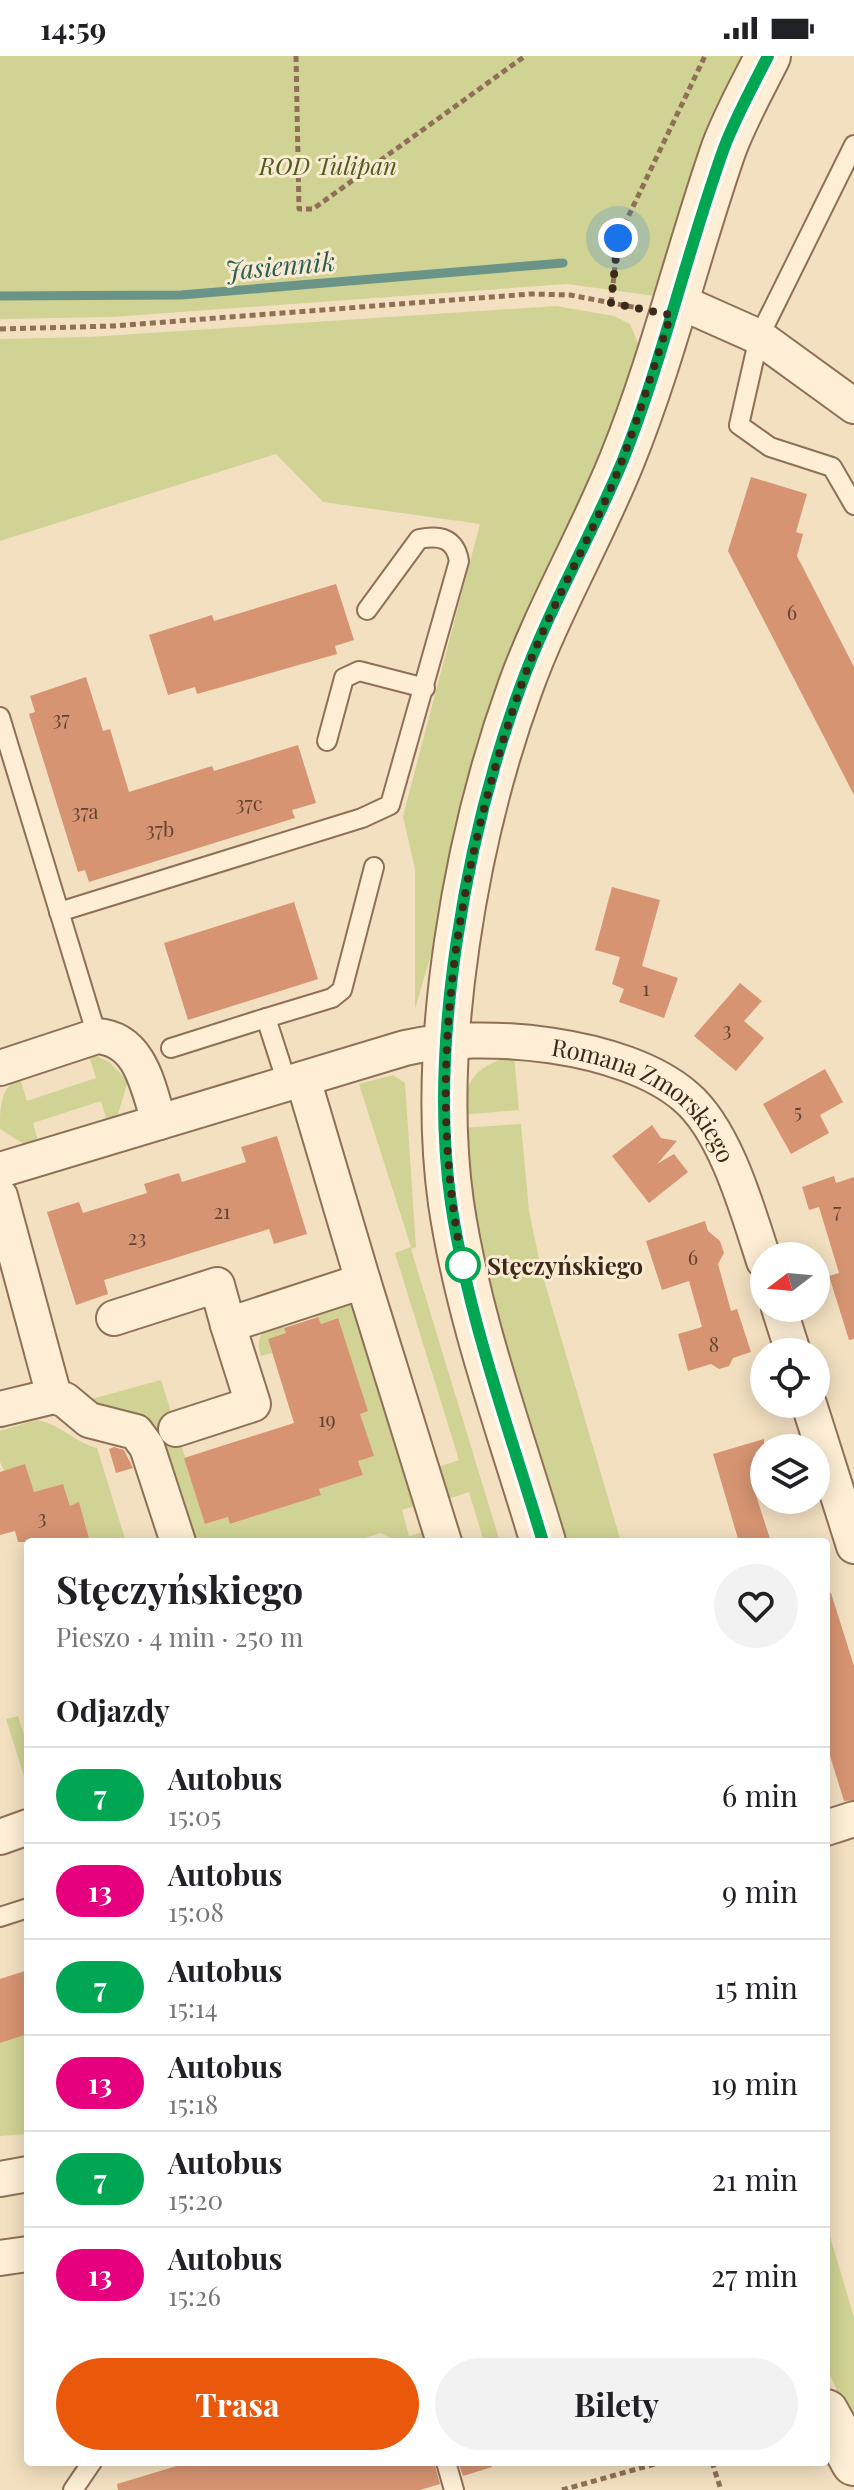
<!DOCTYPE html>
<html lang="pl">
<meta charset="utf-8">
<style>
:root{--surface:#fff;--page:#f2f2f2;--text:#202124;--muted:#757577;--line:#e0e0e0;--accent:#ea580c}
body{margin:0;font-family:"Playfair Display",serif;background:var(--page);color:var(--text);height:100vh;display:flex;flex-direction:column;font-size:30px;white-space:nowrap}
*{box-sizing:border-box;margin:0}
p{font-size:26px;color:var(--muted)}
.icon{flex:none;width:44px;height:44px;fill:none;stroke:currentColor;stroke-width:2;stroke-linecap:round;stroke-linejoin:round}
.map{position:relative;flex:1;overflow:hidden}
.sheet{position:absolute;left:24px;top:1482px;width:806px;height:928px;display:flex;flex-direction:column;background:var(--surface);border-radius:8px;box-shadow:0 4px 20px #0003}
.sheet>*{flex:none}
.badge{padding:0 16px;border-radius:26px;font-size:28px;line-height:52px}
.needle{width:52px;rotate:254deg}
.tools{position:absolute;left:750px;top:1186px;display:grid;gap:16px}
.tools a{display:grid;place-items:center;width:80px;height:80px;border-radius:50%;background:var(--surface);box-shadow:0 4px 20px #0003;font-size:40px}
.you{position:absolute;width:40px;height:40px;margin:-20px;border:6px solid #fff;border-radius:50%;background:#1a73e8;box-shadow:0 0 0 12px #1a73e833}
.map>.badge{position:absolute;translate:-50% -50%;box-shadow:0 0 0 4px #fff}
h2{padding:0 32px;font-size:30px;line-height:72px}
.round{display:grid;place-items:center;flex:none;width:84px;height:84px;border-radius:42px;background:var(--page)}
.summary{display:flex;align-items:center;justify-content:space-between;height:136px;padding:0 32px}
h1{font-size:38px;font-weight:700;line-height:60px}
.cta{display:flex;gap:16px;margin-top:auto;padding:16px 32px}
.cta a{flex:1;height:92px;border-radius:48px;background:var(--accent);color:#fff;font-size:32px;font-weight:700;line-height:92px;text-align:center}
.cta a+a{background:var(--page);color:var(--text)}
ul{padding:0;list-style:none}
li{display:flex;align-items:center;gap:24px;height:96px;padding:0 32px;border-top:2px solid var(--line)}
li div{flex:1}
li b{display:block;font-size:30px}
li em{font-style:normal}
li .badge{min-width:88px;font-weight:700;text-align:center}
.status{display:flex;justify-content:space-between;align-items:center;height:56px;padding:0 40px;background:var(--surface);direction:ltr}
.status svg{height:22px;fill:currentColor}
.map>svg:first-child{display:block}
</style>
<div class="status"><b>14:59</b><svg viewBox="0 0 49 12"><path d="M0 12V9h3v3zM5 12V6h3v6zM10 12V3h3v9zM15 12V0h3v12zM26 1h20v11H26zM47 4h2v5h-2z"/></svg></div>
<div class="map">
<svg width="854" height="2434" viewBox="0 0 854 2434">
<rect width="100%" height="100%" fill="#f3e0c1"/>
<g fill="#d0d393">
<path d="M0,0H750L655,240L567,228L112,261L0,263Z"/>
<path d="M556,250L614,260L630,268L640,292L442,861L415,953V813L403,760L480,468L323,446L276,398L0,485V283L89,281Z"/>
<path d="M95,999L109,1006L128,1025L118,1058L108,1068L101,1045L33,1067L39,1089L30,1092L0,1073C0,1053 0,1031 20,1022L27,1045L96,1022L89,1000Z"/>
<path d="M514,1000L519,1054L461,1059C465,1023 478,1008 514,1000Z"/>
<path d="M393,1019L405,1027L416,1191L411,1193L500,1486H484L469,1436L445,1444L436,1412L459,1404L395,1197L411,1191L359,1028Z"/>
<path d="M521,1068L529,1155L542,1217L621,1486H560L486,1239L461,1072Z"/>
<path d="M351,1246L361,1255L425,1447L402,1454L409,1480L433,1473L437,1486H398L381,1477L351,1486H189L145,1364C126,1354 105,1357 88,1344L161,1324L206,1468L228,1461L231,1468L256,1460L255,1453L321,1438L319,1433L363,1419L358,1405L373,1399L360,1358L368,1355L337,1262L321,1268L317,1260L284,1271L286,1277L268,1283L272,1297L261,1300C245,1257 325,1251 351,1246Z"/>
<path d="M36,1364C59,1367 74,1386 97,1392L126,1486H81L89,1481L79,1447L70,1450L63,1428L45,1433L35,1441L25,1409L4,1415L0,1406V1375Z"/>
<path d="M18,1660L28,1692V1733L6,1663Z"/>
<path d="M28,1978V2078L0,2080V1987Z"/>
<path d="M826,2167L854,2261V2372L826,2310Z"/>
</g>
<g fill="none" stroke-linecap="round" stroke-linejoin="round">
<path stroke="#699487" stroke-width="9" d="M0,240L181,239L563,207"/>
</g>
<g fill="#d69472">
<path d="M751,421L807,438L796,476L803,478L797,500L854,611V739L728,495Z"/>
<path d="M336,528L354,584L335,590L337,598L197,638L195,631L168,639L149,579L212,559L214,565Z"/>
<path d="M86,621L103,675L110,673L129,736L212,710L214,715L298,689L316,747L292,754L295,762L89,826L85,814L78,816L29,658L35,656L30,640Z"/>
<path d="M612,831L660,844L642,910L678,922L664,962L619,946L624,933L612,928L620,901L595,894Z"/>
<path d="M294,846L318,923L188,964L164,887Z"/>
<path d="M740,927L762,945L744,965L764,982L736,1015L694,980Z"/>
<path d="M825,1013L843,1046L820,1059L829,1077L791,1098L763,1048Z"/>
<path d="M652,1069L661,1082L677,1085L657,1108L674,1098L688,1116L649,1147L612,1100Z"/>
<path d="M277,1080L307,1178L274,1188L269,1173L104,1224L108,1238L76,1249L47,1156L79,1146L83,1157L147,1137L144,1128L179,1117L182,1126L246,1106L241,1091Z"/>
<path d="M834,1120L836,1127L854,1121V1283L849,1284L829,1220L839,1217L819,1151L809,1154L802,1131Z"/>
<path d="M705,1165L708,1175L720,1185L724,1197L718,1208L731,1255L737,1253L751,1296L733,1302L729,1310L719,1313L711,1308L688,1315L678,1278L702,1271L689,1225L662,1234L646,1185Z"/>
<path d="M318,1261L321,1268L338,1262L368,1355L360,1358L374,1400L358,1405L363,1419L319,1433L321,1439L230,1468L228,1461L205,1468L184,1402L294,1367L268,1283L286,1277L284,1272Z"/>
<path d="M764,1383V1427L753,1430L771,1486H739L713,1398Z"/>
<path d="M114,1391L124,1394L133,1412L116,1417L109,1393Z"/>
<path d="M25,1408L34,1436L63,1428L70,1450L79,1446L89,1482L75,1486H18L15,1475L0,1479V1416Z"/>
<path d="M831,1537L854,1610V1744L844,1745L826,1687V1538Z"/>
<path d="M28,1914V1978L0,1987V1923Z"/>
<path d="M190,2406H434L440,2428L420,2434H118L117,2428Z"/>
<path d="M458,2406H491L492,2411L463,2420Z"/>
</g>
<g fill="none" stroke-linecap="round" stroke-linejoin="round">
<g stroke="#8f7056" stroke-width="22">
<g id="service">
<path d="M854,89L759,281L739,369L770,391L832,411L854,449"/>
<path d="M0,661L97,980"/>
<path d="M327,685L344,622L359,615L425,632"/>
<path d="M59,856L362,762L390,749L459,505C455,482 440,479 419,483L367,554"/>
<path d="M266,962L332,942L342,934L374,811"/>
<path d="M171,992L266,962L287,1027"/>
<path d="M0,1861L28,1852"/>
<path d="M446,2406L454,2434"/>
<path d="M73,2434L92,2406"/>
</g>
</g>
<g stroke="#8f7056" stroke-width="38">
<g id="minor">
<path d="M676,244L759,281L854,350"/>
<path d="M0,1012L97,980C141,983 148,1031 159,1066"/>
<path d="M303,1023L363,1225"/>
<path id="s1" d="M0,1114L405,992C482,974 624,987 686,1041C726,1075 748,1156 764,1205"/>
<path d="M0,1140L54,1340"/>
<path d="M779,1252L793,1296"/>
<path d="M114,1262L217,1229L228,1269"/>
<path d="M809,1348L854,1490"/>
<path d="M0,1353L54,1340L65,1344L89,1364L136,1376L147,1391L178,1486"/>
<path d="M176,1373L253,1348L228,1269L363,1225L444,1486"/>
<path d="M826,1772L854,1763"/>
<path d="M0,1781L28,1771"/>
<path d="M0,2123L28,2118"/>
<path d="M0,2202L28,2198"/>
</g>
</g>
<g stroke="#8f7056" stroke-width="48">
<g id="tertiary">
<path d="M543,1486C510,1375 468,1262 451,1147C429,990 466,781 520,632C548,554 591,481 622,404C663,303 688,195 724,92C736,60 753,30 768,0"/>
<path d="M826,2356L854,2407"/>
</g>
</g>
<g stroke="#8f7056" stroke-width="5" stroke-dasharray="6 4" stroke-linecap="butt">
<path d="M296,0L299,153H313L525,0"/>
<path d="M611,247L618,182L705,0"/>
<path d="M0,273L113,270L530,238L570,239L638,252"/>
<path d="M712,2406L721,2434"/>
<path d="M562,2434L662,2406"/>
</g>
<use href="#service" stroke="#fdeed5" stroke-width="18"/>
<use href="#minor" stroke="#fdeed5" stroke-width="34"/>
<use href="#tertiary" stroke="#fdeed5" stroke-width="44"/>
</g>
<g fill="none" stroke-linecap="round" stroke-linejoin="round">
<g stroke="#fff" stroke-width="18">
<path id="line" d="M543,1486C510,1375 468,1262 451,1147C428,990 466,780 520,632C548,554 591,481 623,404C663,303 687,195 724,92C736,60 753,30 768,0"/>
</g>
<use href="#line" stroke="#00a651" stroke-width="12"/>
<path stroke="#3d291c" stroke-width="8" stroke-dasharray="0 14.4" d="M463,1209C423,1018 457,816 520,633C547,554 593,481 623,402C641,355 655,306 671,259L611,247L618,182"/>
</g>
<circle fill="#fff" stroke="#00a651" stroke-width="4" cx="463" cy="1209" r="16"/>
<g text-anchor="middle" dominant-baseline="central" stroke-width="6" stroke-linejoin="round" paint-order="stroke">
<g font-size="20" fill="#634432">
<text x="792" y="555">6</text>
<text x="61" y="661">37</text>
<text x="249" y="746">37c</text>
<text x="85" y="754">37a</text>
<text x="160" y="772">37b</text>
<text x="646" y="931">1</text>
<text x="727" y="972">3</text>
<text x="798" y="1054">5</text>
<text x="837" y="1153">7</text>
<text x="222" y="1154">21</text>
<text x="137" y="1180">23</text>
<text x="693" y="1200">6</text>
<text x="714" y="1287">8</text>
<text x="327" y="1362">19</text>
<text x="42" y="1460">3</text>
</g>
<g font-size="24" font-style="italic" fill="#515c20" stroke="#f9ebd1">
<text x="328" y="109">ROD Tulipan</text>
</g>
<g font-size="24" fill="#3d291c" stroke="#f9ebd1">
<text stroke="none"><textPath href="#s1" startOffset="682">Romana Zmorskiego</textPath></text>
</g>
<g font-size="24" font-weight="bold" fill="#3d291c" stroke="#f9ebd1" text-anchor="start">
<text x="487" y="1209">Stęczyńskiego</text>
</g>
<g font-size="26" font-style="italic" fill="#295e57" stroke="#f9ebd1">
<text transform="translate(280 209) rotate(-5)">Jasiennik</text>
</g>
</g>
</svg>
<div class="tools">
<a><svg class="needle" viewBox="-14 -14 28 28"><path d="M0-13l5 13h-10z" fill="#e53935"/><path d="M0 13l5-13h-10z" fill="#757577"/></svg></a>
<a><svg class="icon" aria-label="locate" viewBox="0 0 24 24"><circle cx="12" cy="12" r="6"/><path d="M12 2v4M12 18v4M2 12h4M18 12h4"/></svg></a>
<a><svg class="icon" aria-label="layers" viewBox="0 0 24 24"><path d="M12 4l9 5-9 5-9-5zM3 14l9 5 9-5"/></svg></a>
</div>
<div class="you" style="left:618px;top:182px"></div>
<section class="sheet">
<div class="summary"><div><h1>Stęczyńskiego</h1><p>Pieszo · 4 min · 250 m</p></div><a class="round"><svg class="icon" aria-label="heart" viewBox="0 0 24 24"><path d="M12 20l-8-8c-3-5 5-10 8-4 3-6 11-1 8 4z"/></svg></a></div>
<h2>Odjazdy</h2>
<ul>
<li><span class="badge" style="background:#00a651;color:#fff">7</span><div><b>Autobus</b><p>15:05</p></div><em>6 min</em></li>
<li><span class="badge" style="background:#e6007e;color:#fff">13</span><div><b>Autobus</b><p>15:08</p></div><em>9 min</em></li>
<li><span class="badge" style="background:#00a651;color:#fff">7</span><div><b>Autobus</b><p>15:14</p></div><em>15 min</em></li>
<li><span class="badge" style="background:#e6007e;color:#fff">13</span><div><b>Autobus</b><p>15:18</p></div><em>19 min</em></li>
<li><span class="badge" style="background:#00a651;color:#fff">7</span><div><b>Autobus</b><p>15:20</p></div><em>21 min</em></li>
<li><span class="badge" style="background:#e6007e;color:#fff">13</span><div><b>Autobus</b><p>15:26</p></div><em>27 min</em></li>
</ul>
<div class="cta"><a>Trasa</a><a>Bilety</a></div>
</section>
</div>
